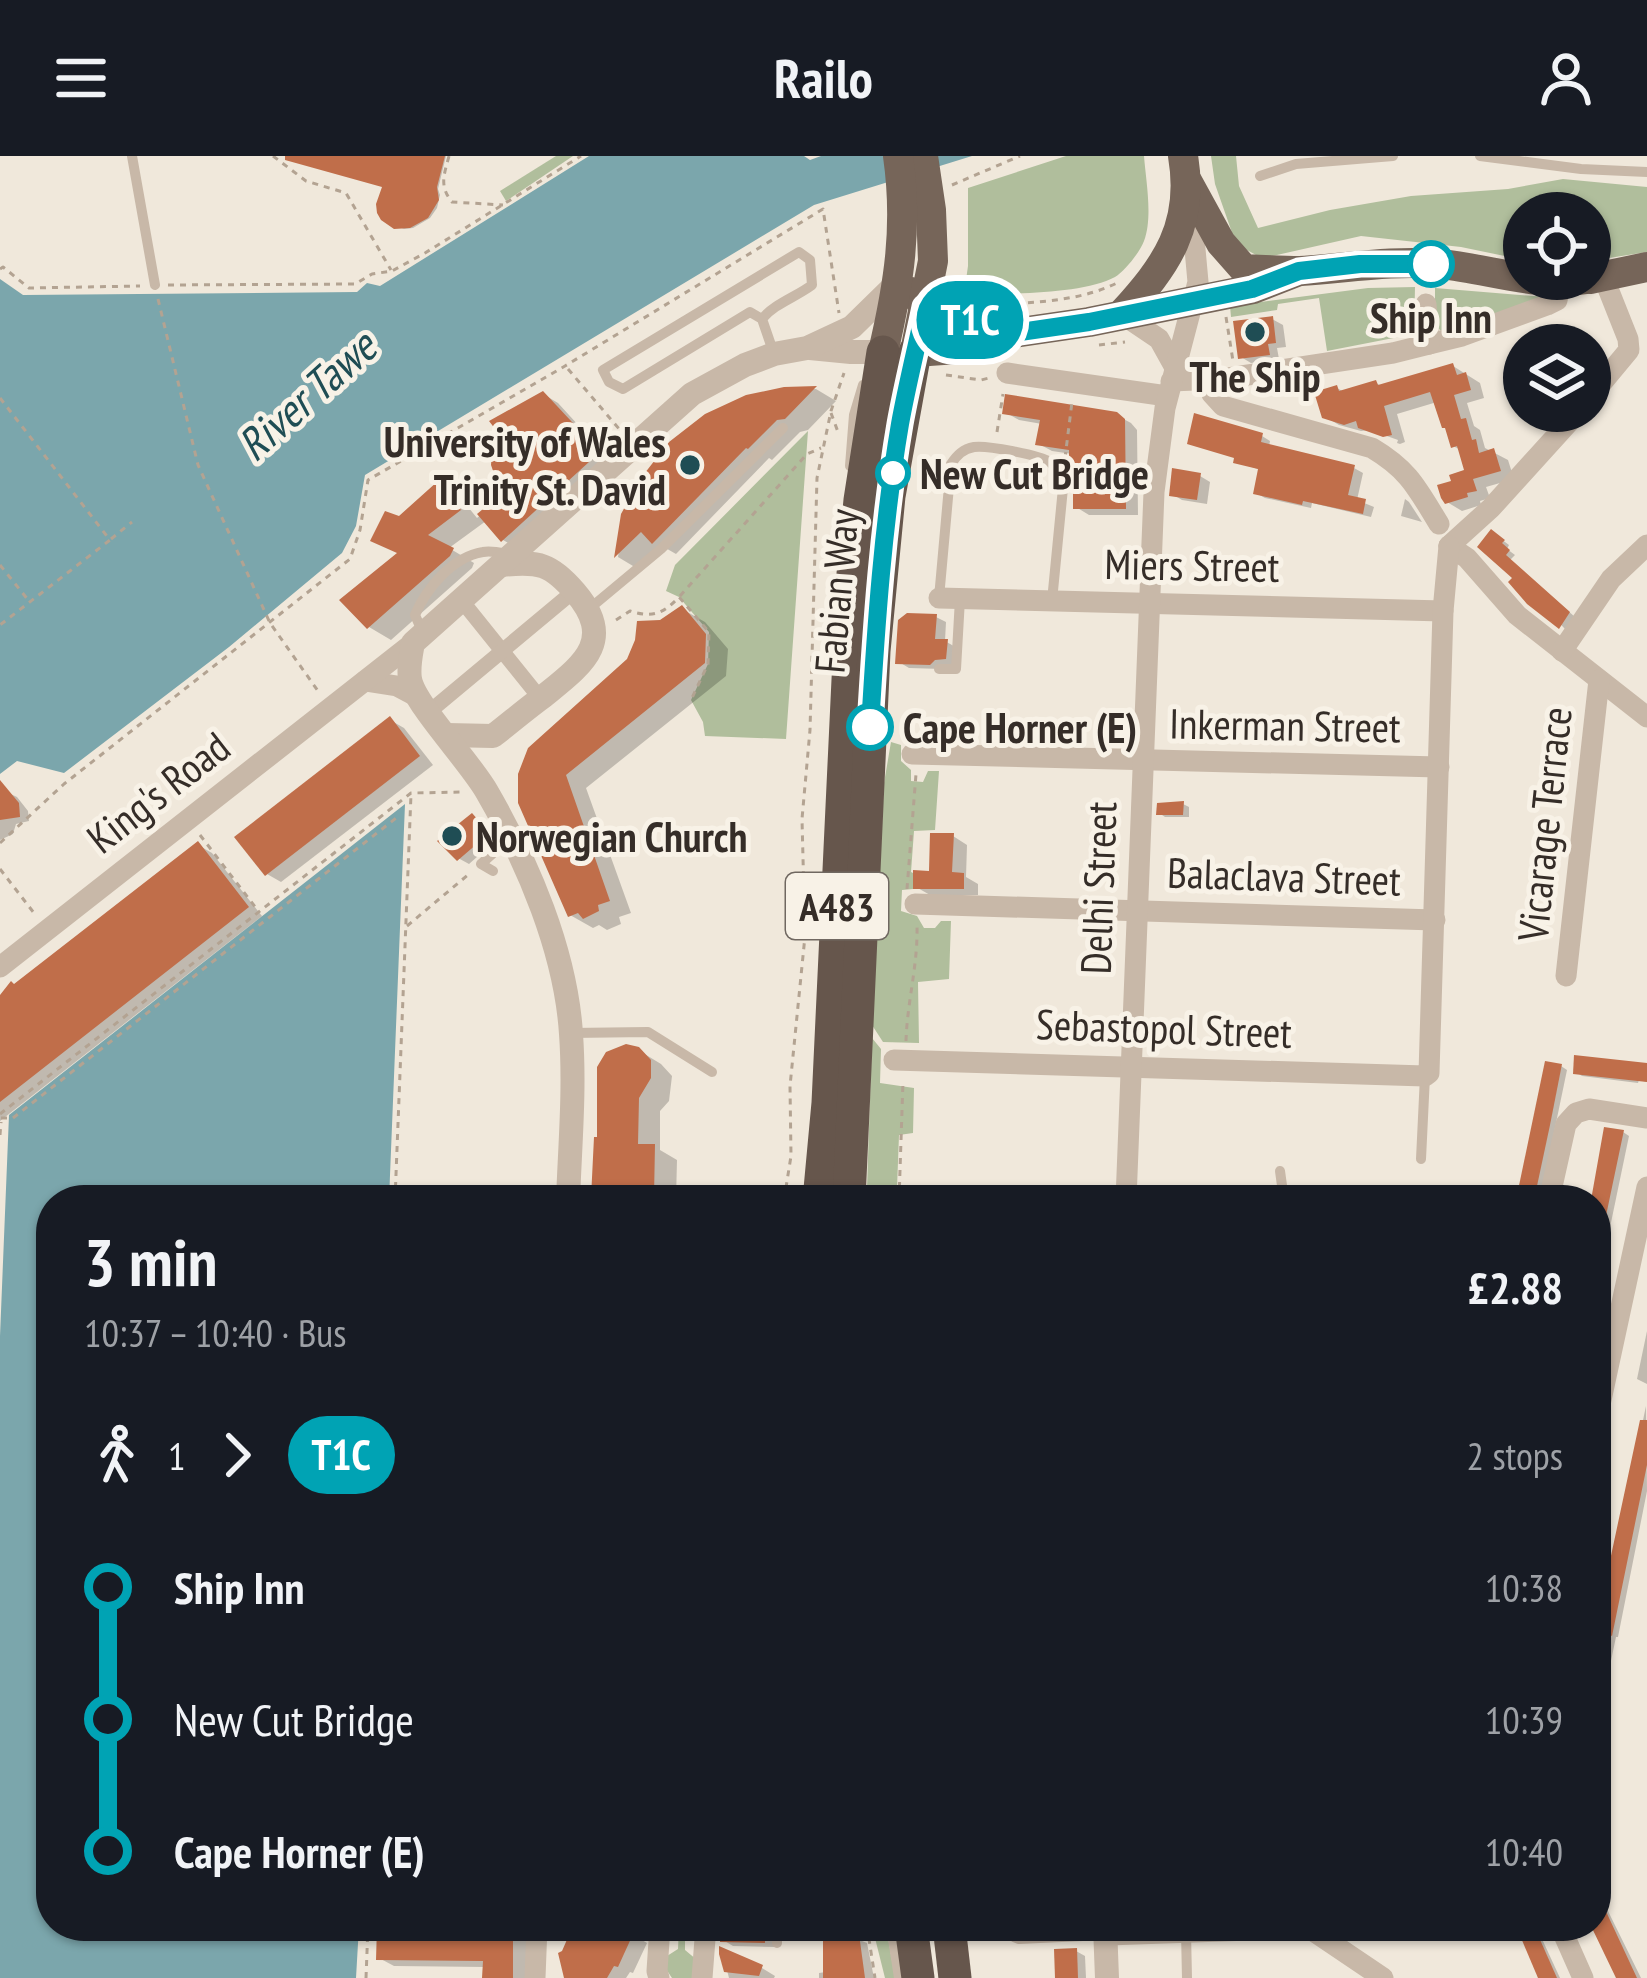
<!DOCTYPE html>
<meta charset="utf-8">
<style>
:root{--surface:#171b24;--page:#20242c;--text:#f1f3f6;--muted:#9ea1a6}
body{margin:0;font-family:"PT Sans Narrow",sans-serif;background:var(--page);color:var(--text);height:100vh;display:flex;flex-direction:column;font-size:45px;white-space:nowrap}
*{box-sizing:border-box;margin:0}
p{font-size:39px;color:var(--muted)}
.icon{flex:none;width:66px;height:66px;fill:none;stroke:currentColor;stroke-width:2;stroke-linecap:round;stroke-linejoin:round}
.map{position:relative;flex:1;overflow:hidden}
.side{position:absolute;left:36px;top:1029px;width:1575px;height:756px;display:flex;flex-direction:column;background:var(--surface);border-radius:48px;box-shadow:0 3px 9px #0004}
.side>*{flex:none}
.badge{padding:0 24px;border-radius:39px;font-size:42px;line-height:78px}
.controls{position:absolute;left:1503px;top:36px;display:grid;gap:24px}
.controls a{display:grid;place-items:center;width:108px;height:108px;border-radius:50%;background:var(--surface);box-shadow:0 3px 9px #0004;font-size:60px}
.map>.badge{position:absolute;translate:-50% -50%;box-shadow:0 0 0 6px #fff}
.legs{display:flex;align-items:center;gap:18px;height:132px;padding:0 48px;font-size:39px}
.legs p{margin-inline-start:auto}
.overview{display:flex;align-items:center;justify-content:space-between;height:204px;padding:0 48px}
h1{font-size:66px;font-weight:800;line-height:90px}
ul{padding:0 48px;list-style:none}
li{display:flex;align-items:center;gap:42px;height:132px;font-size:45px}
li i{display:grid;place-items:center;width:18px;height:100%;margin:0 15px;background:currentColor}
li i::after{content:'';width:30px;height:30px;margin:-15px;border:9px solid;border-radius:50%;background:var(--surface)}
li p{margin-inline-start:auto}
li:first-child i{background:linear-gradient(#0000 50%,currentColor 0)}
li:last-child i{background:linear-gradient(currentColor 50%,#0000 0)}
header{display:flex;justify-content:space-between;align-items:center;height:156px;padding:0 48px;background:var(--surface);font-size:54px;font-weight:800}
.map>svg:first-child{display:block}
</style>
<header><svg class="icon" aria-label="menu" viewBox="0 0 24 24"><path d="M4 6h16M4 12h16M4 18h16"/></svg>Railo<svg class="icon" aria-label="person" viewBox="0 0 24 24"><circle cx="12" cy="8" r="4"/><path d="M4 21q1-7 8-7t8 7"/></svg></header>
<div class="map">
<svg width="1647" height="1822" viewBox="0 0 1647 1822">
<rect width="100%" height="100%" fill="#f0e8db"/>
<g fill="#b0be9c">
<path d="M556,0H573L506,45L500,35Z"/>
<path d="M1066,0H1144C1146,26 1153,61 1144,85C1140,96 1124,116 1115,121C1082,139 1001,138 964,138L968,110V32Z"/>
<path d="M1211,0H1236L1239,30L1258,72L1330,54L1411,40L1508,33L1563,23L1647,31V96L1590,105V57H1524V104L1461,91L1361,80L1268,101L1256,99L1236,88L1215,28Z"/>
<path d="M1415,131L1414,178L1327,195L1319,142L1278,148L1277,154L1231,161L1230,150L1368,132Z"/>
<path d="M1435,132L1546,141L1527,153L1441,175L1435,169Z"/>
<path d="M808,275L786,583L705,580L703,566L691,544L708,508L709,476L679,441L666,435L675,409Z"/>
<path d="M891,586L901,589V605L911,614V625L923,626L928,615H939L935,674L914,675L911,716L915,718L913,733L902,734L901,755L917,760L924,772H935L941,765H951L949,823L918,826L919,887L883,886L872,869L884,627Z"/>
<path d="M872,882L881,893L880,927L914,932L913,977L899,979L897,1032H867Z"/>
<path d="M679,1770H685V1794L697,1804L693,1822H672L666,1813L667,1800L678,1793Z"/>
<path d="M872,1770H886L895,1822H885Z"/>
</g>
<g fill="#7ba6ac">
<path d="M589,0H804L810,4L821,0H972L814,49L365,319L356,370L342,397L229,491L64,617L17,605L0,618V123L23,139L357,136L367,127L380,130Z"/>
<path d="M405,648L389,1044H51V1770H359L356,1822H0V1180L9,959Z"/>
</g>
<g fill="#0003">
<path d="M309,0H446L438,33L440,39L437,52L430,62L413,72L404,73L389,67L385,30Z"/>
<path d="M1272,163L1283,169L1286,191L1277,192L1279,203L1251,207L1241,201Z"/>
<path d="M1453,210L1480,227L1484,242L1467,247L1474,270L1480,274L1485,292L1508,304L1514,323L1486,331L1490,342L1480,345L1481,349L1462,355L1447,346L1468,316L1461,294L1453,290L1437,246L1397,258L1405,286L1400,288L1397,287L1398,284L1370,274L1361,275L1339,269L1324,260L1337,232L1344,236L1376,227L1383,231Z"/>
<path d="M816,233L836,245L808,274L800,276L772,304L769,302L676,398L662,390L638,413L618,401L624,359L785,234Z"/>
<path d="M543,238L558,247L612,306L517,392L503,384L486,365L449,392L474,407L472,412L391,484L369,471L400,399V364L438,329L460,341L477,362L504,339Z"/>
<path d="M1005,256L1116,259L1131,267L1137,274L1138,359H1089L1076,351V314L1072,298L1052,295L1039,288L1042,268L1019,264Z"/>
<path d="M1262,280L1270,285L1269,291L1354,312L1363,317L1357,344L1374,351L1371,361L1312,347L1311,352L1265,342L1256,337L1261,314L1236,306Z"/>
<path d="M1200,320L1210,326L1207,348L1182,344L1172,338Z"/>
<path d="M1405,343L1409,346L1422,366L1401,360Z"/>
<path d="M1497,380L1509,389L1507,393L1515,399L1510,404L1575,461L1566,474L1516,422Z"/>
<path d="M682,453L705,466L728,493L726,520L586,632L631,757L619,761L621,768L607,774L599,769L593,772L570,759L521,647L629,505L661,467Z"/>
<path d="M936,461L946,466L945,485L957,492L956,508L942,513L909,512L899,506Z"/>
<path d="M390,564L404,572L433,609L281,726L267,718Z"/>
<path d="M0,633L17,641L28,655L29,665L16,668L13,678L0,684Z"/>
<path d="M1183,648L1189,651V661H1165L1159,657Z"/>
<path d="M472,661L483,667L494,680L483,689L486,693L469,708L458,702Z"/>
<path d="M953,680L967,689L966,721L978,728V739H930L916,731L932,718Z"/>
<path d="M198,689L212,697L262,760L0,965V844Z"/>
<path d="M638,894L661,908L672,920L669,945L660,955V994L677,1004L676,1044H598Z"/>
<path d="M1561,910L1567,914L1540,1044H1520Z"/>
<path d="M1647,910V926L1639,924L1638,927L1582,920L1576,916Z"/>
<path d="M1623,976L1629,980L1597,1134L1594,1044Z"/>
<path d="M543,1033L562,1044H511Z"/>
<path d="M1647,1175V1228L1637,1223Z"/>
<path d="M1646,1250L1647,1335L1618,1481H1616L1596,1576V1485Z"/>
<path d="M1596,1726L1607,1753L1641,1822H1619L1595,1770Z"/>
<path d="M380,1770H527L526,1822H485V1811L394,1810L379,1802Z"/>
<path d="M573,1770H648L642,1784L647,1787L633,1817L630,1816L626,1822H567L575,1771Z"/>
<path d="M723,1770H749L751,1776H764L775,1782V1791L733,1790L723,1784Z"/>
<path d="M812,1770H853L852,1781L867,1787L874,1822H819V1817L826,1816V1781L812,1776Z"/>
<path d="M1519,1770H1536L1560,1822H1542Z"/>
<path d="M722,1795L762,1812L775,1820L774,1822H729Z"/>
<path d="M1076,1795L1085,1800L1086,1822H1058Z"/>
</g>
<g fill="#c06e4a">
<path d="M285,0H445L437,31L439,44L428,62L410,72L394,73L381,64L377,57L376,48L382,31L285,4Z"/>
<path d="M1273,160L1276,187L1268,188L1270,199L1238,203L1233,165Z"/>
<path d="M1453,207L1457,219L1466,216L1471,234L1454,239L1461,263L1466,262L1472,284L1476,283L1479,297L1494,292L1501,315L1473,323L1477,335L1467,337L1468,341L1445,348L1441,342L1437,329L1451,325L1449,319L1464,314L1457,290L1451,292L1445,272H1442L1430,236L1384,250L1392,279L1383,281L1358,272L1356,265L1344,269L1322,262L1314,236L1337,229L1339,235L1376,224L1378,229Z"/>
<path d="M817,230L785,263L777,264L748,293L746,292L654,386L652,388L641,376L614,402L621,358L641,322L669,286L705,258L746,239L784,231Z"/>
<path d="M543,235L600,296L501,386L477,358L501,338L491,309L492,296L502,282L489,265Z"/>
<path d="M1005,238L1117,256L1125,263L1126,353H1073V313H1069V294L1035,289L1040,264L1002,258Z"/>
<path d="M1194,257L1263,277L1261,286L1355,309L1348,339L1366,343L1363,358L1303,345L1302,349L1253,338L1258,313L1233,307L1234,302L1187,288Z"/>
<path d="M1172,312L1201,317L1197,344L1169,340Z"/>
<path d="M438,325L461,354L428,379L454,392L450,400L367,473L339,444L397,397L370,385L385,355L399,360Z"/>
<path d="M1491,373L1505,384L1502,387L1510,394L1506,399L1570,456L1559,473L1527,448L1508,426L1512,422L1477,391Z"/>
<path d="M682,449L706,478L705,507L566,619L610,745L598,749L599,755L583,763L578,757L568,761L518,647V618L528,592L627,503L635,484L637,465L660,464Z"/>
<path d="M907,457L937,458L935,483H948L946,503L935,504L930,509L895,508L898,464Z"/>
<path d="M390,560L420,600L265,720L234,681Z"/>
<path d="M0,624L19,647L20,661L0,664Z"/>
<path d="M1184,645L1183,659H1156L1157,647Z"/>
<path d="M472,657L486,673L475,682L478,687L457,705L437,685Z"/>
<path d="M930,677H954L952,716L964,717V733H913V714L929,715Z"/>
<path d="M198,685L249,751L0,946V839L11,825L14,828Z"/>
<path d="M626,888L639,891L651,904V922L639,942L638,988H655L654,1041L636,1040L635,1044H595L591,1042L594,981H597V911L606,896Z"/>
<path d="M1574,899L1647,907V926L1573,918Z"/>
<path d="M1545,905L1562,908L1550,969L1534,1044H1516Z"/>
<path d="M1604,971L1624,974L1603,1074H1596V1044H1591Z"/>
<path d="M508,1029L543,1030V1044H508Z"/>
<path d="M1640,1264H1647V1309L1612,1480L1610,1479L1603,1519H1596V1470Z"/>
<path d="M1596,1734L1637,1822H1616L1591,1770H1596Z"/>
<path d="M377,1770H513V1822H482L483,1805L376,1804Z"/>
<path d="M573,1770H631L629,1774L634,1776L618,1811L614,1810L607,1822H564L558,1797L562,1795Z"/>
<path d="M721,1770L765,1773V1787L720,1786Z"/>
<path d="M823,1770H844L843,1778H859L865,1822H823Z"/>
<path d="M1516,1770H1534L1557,1822H1538Z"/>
<path d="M719,1790L763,1809L759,1820L724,1816L719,1798Z"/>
<path d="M1077,1792L1078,1822H1055L1054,1793Z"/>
</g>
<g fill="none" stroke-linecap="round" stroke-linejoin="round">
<g stroke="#b3a392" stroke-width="3" stroke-dasharray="6 6" stroke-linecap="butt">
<path d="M273,0L306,25L346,37L391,114"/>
<path d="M449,0C444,19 439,30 452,46L503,49"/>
<path d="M952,29L1020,0"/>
<path d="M0,113L3,111L29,132L140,130"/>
<path d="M168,129L355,128L372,118L392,115L425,97L581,0"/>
<path d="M158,143L198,309L270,467L318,535"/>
<path d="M1004,148C1043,146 1082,144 1117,127"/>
<path d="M1226,161L1233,205"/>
<path d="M1099,189L1125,186"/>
<path d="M568,213L620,274"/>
<path d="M946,219L981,224L989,222"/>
<path d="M0,242L110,384L0,469"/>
<path d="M831,257L838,276"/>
<path d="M997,276L1003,238"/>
<path d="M1065,302L1072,246"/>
<path d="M111,383L132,366"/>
<path d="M0,409L29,445"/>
<path d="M680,440L807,298L821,292"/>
<path d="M616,464L630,455C652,462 663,458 679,441L709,476L708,508L691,544"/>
<path d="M200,679L256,752"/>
<path d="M0,687L64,628L350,403L360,374L368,324L565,210L823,53L839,157"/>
<path d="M0,713L34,757"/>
<path d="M907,733L916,618"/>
<path d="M407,770L469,718"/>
<path d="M906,885C907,847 918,809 917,770"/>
<path d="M0,958L411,637L463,636"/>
<path d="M1,962H13L400,659"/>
<path d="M0,979L1,966"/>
<path d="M395,1044L411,638"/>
<path d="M784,1044L791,1000L790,930L805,780L802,663L810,574L817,322L831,255L844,217"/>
<path d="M889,1044L892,1037L897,1044"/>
<path d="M899,1044L903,925"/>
<path d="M867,1770L875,1822"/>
<path d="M366,1822L368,1770"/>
</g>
<g stroke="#c8b8a8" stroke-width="10">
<path d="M132,0L155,129"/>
<path d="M1480,0L1581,13L1647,16"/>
<path d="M1260,20L1296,8L1393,0"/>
<path d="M762,163C774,148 796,141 812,129L810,104L799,96L603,214L609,226L623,233L750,156L762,163L773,195"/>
<path d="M850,310L854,259L863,229"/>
<path d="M939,442L951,308C957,299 963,293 974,291C986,289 1040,299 1050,306C1059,313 1061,322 1063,332L1052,445"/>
<path d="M589,453L661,393L783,272"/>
<path d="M422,475L415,459C426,433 452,401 483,396C492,394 501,397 511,399"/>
<path d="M939,513H956L960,443"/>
<path d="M493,715L481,708L510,682"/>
<path d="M571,877L648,876L712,916"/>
<path d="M1421,1003L1425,920"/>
<path d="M1280,1015L1284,1044"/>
<path d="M777,1770V1787"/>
<path d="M891,1770L899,1822"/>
<path d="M1009,1770L1014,1781L1019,1783L1104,1779"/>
<path d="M1186,1776L1187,1822"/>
</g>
<g stroke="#c8b8a8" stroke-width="15">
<path d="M462,445L540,542"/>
<path d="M429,556L574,435"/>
</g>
<g stroke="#c8b8a8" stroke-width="21">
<path d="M1122,158L1159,183L1174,210"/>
<path d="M1429,188L1462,180L1547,149L1557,144L1561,127"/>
<path d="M1007,217L1167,240"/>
<path d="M1209,224L1212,238L1223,250L1372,292C1409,314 1417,332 1439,368"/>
<path d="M1171,225L1221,223L1393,197L1429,188L1426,148"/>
<path d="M1590,241L1629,194L1628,183L1603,120"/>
<path d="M1449,390L1467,402L1517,459L1647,561"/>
<path d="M1449,390L1491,352L1579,255"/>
<path d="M939,442L1443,455"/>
<path d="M1562,495L1611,423L1647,389"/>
<path d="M365,525L397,530L414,539"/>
<path d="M912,598L1439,611"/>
<path d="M915,748L1435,764"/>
<path d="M0,811L413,487"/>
<path d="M1566,820L1599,524"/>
<path d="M894,904L1425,920L1429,917L1443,455L1449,390"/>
<path d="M1126,1044L1154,336L1165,252L1198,126L1191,49"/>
<path d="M1549,1044L1566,968L1576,957L1589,953L1647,962"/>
<path d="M1596,1267L1647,1031"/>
<path d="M1306,1770L1383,1822"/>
<path d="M1560,1770L1583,1822"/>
<path d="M1108,1779L1308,1772"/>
<path d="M535,1822L537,1770"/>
<path d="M659,1822L657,1815L660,1770"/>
<path d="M702,1822L706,1770"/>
</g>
<g stroke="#c8b8a8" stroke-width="24">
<path d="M810,192L851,196H895"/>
<path d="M447,579L493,580C510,567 526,553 544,540C582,509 617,485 575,436C551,408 539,405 502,409"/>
<path d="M568,1044C570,989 575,933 571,878C566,796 528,707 487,636C471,607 414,548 410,523C408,511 411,498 413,487L692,238L745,209L774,198L807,192L852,171L897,127"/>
<path d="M1105,1770L1107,1822"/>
</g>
<g stroke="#766559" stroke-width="30">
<path d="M923,0L931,54L933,105L915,196L971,192L1014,177L1089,166L1253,133L1299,115"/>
<path d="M1187,25L1221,87L1244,113C1262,114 1281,115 1300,115C1347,112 1392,104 1440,108C1490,113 1536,131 1587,123"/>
<path d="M1590,123L1647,111"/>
<path d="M911,136L934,156L1014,177"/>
<path d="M1122,158C1166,110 1195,70 1183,0"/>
<path d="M883,196C899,128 908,70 898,0"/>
</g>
<g stroke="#66564c" stroke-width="33">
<path d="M819,1044L828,947L853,418L860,344L883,196"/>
<path d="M849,1044L874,495L889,340L915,196"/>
<path d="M911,1770L918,1822"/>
<path d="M949,1770L955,1822"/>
</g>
</g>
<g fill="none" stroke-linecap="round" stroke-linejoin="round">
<g stroke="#fff" stroke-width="27">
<path id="line-1" d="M870,571C876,469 883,368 900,268C907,229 917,190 925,151L945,159L1014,177L1089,166L1252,133L1299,115L1360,108H1431"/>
</g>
<use href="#line-1" stroke="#00a3b4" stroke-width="18"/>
</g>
<g fill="#fff" stroke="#00a3b4" stroke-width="6">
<circle cx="1431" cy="108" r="21"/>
<circle cx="893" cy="317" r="15"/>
<circle cx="870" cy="571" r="21"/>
</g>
<g fill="#1f4d54" stroke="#f8f2e7" stroke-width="4.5">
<circle cx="1255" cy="176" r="12"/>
<circle cx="690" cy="309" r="12"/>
<circle cx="452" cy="680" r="12"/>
</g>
<g text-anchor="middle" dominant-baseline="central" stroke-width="10" stroke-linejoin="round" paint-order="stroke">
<rect fill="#f8f2e7" stroke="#706861" stroke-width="3" x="786" y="717" width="102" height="66" rx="9"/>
<g font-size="39" font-weight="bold" fill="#352d28">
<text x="837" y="750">A483</text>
</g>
<g font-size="42" font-weight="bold" fill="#352d28" stroke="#f8f2e7" text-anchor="start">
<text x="1431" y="161" text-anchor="middle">Ship Inn</text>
<text x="920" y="317">New Cut Bridge</text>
<text x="903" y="571">Cape Horner (E)</text>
</g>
<g font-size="42" font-weight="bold" fill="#352d28" stroke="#f8f2e7">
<text x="1255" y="220">The Ship</text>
<text x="666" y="285" text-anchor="end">University of Wales<tspan x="666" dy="48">Trinity St. David</tspan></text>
<text x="476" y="680" text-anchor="start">Norwegian Church</text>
</g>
<g font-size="42" fill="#352d28" stroke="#f8f2e7">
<text transform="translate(1192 409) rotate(1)">Miers Street</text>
<text transform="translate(836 435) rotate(-85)">Fabian Way</text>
<text transform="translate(1285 569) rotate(1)">Inkerman Street</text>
<text transform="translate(158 636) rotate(-38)">King's Road</text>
<text transform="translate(1544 668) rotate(-84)">Vicarage Terrace</text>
<text transform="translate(1284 720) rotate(2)">Balaclava Street</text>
<text transform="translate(1098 732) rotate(-88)">Delhi Street</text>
<text transform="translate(1164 872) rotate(2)">Sebastopol Street</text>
</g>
<g font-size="45" font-style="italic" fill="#1f4d54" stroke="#f8f2e7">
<text transform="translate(306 239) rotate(-42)">River Tawe</text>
</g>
</g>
</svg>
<div class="controls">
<a><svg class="icon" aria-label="locate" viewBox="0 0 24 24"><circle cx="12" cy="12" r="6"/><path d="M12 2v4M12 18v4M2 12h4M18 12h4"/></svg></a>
<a><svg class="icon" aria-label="layers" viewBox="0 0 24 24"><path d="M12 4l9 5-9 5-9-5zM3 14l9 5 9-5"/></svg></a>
</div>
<b class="badge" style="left:970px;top:164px;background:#00a3b4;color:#fff">T1C</b>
<section class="side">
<div class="overview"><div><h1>3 min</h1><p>10:37 – 10:40 · Bus</p></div><b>£2.88</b></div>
<div class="legs"><svg class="icon" aria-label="walk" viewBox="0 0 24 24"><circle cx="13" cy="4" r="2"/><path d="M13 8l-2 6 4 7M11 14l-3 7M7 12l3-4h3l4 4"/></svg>1<svg class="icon" aria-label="forward" viewBox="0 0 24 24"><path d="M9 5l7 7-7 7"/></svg><b class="badge" style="background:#00a3b4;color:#fff">T1C</b><p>2 stops</p></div>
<ul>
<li><i style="color:#00a3b4"></i><b>Ship Inn</b><p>10:38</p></li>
<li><i style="color:#00a3b4"></i><span>New Cut Bridge</span><p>10:39</p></li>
<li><i style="color:#00a3b4"></i><b>Cape Horner (E)</b><p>10:40</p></li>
</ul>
</section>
</div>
